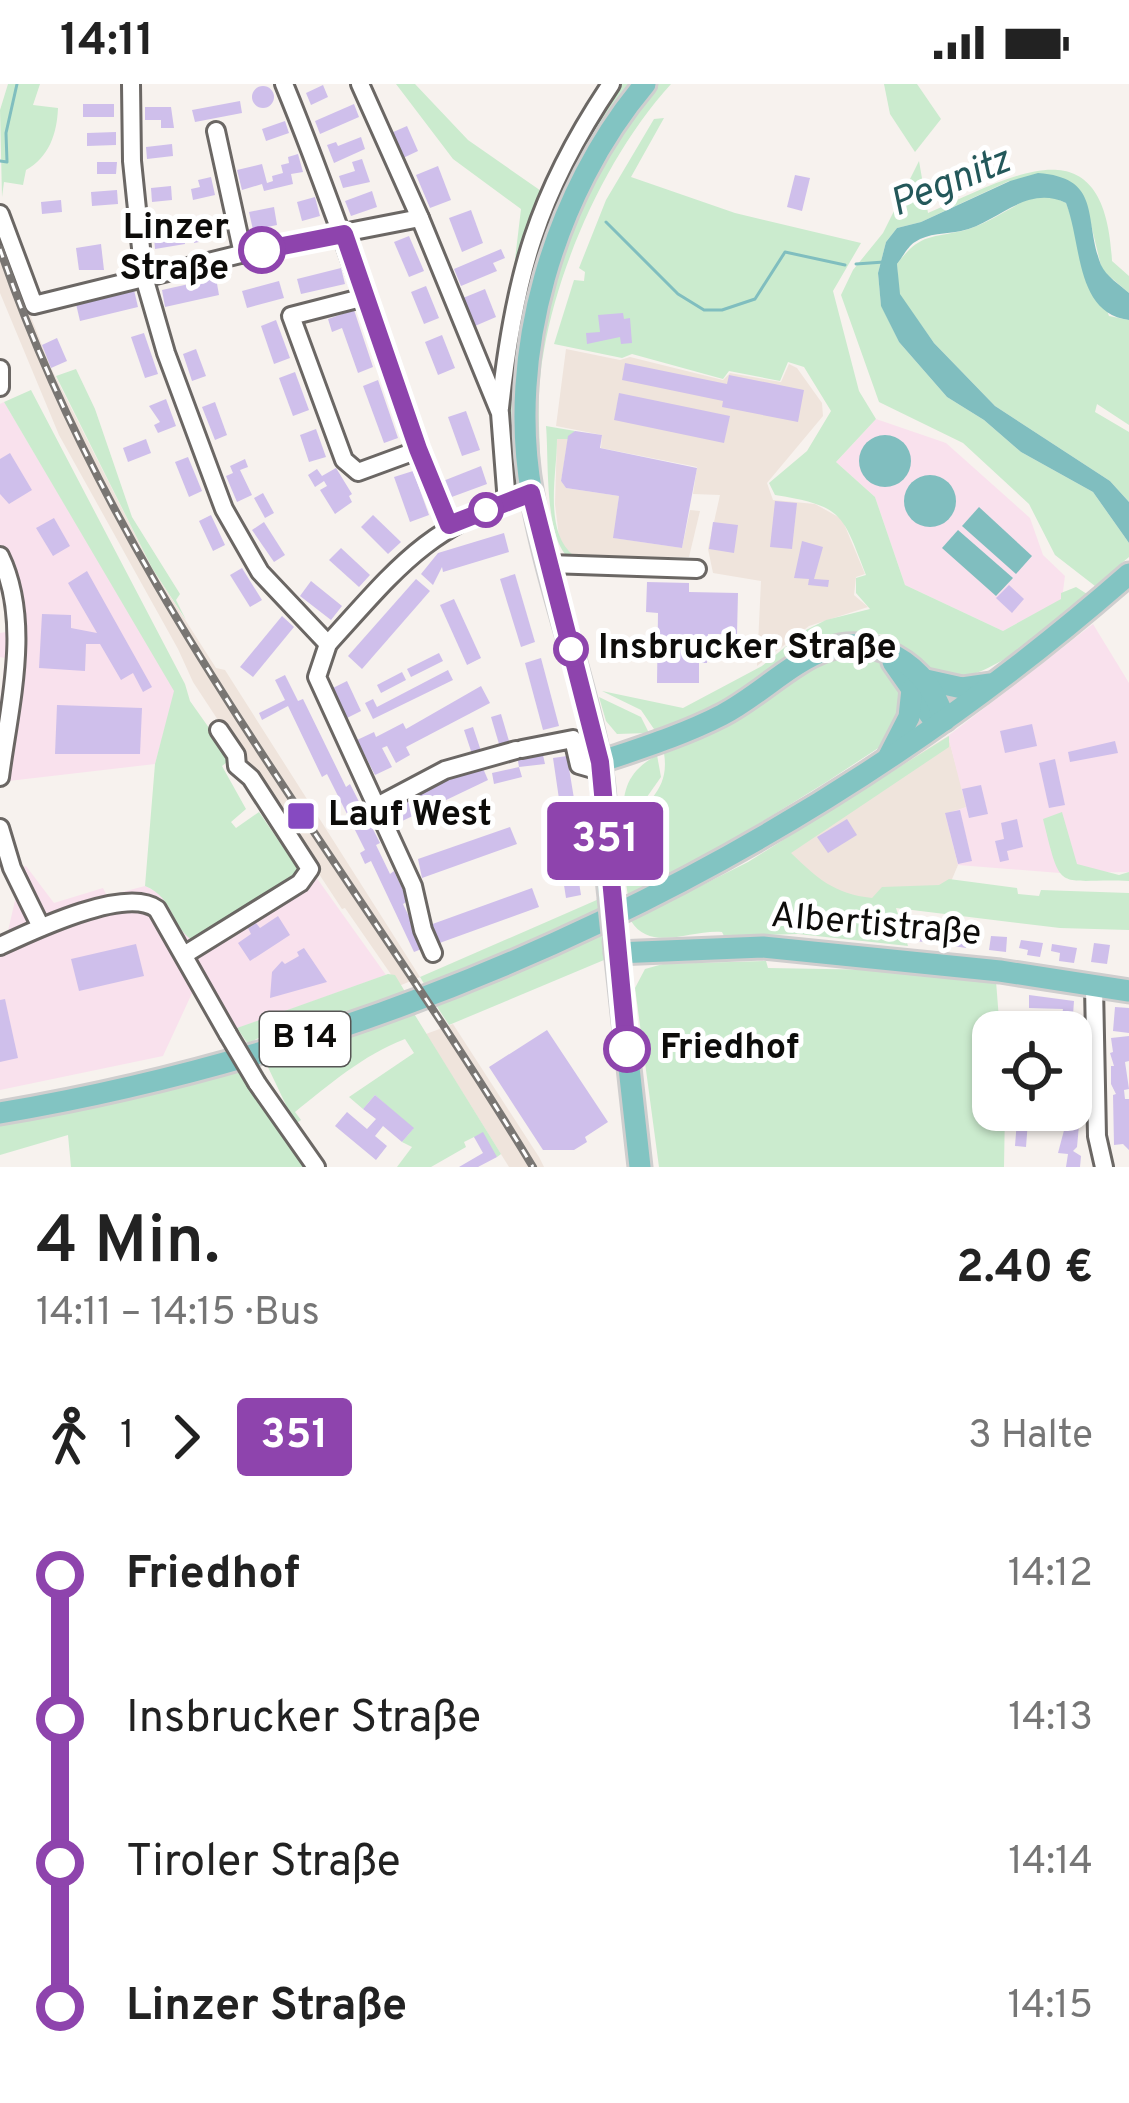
<!DOCTYPE html>
<html lang="de">
<meta charset="utf-8">
<style>
:root{--surface:#fff;--page:#f2f2f2;--text:#222;--muted:#767676}
body{margin:0;font-family:Overpass,sans-serif;background:var(--page);color:var(--text);height:100vh;display:flex;flex-direction:column;font-size:45px;white-space:nowrap}
*{box-sizing:border-box;margin:0}
p{font-size:39px;color:var(--muted)}
.icon{flex:none;width:66px;height:66px;fill:none;stroke:currentColor;stroke-width:2;stroke-linecap:round;stroke-linejoin:round}
.map{position:relative;height:1083px;overflow:hidden}
.sheet{display:flex;flex-direction:column;background:var(--surface);flex:1}
.sheet>*{flex:none}
.badge{padding:0 24px;border-radius:9px;font-size:42px;line-height:78px}
.fabs{position:absolute;left:972px;top:927px;display:grid;gap:24px}
.fabs a{display:grid;place-items:center;width:120px;height:120px;border-radius:24px;background:var(--surface);box-shadow:0 3px 9px #0004;font-size:60px}
.map>.badge{position:absolute;translate:-50% -50%;box-shadow:0 0 0 6px #fff}
.legs{display:flex;align-items:center;gap:18px;height:132px;padding:0 36px;font-size:39px}
.legs p{margin-inline-start:auto}
.overview{display:flex;align-items:center;justify-content:space-between;height:204px;padding:0 36px}
h1{font-size:66px;font-weight:600;line-height:90px}
ul{padding:0 36px;list-style:none}
li{display:flex;align-items:center;gap:42px;height:144px;font-size:45px}
li i{display:grid;place-items:center;width:18px;height:100%;margin:0 15px;background:currentColor}
li i::after{content:'';width:30px;height:30px;margin:-15px;border:9px solid;border-radius:50%;background:var(--surface)}
li p{margin-inline-start:auto}
li:first-child i{background:linear-gradient(#0000 50%,currentColor 0)}
li:last-child i{background:linear-gradient(currentColor 50%,#0000 0)}
.status{display:flex;justify-content:space-between;align-items:center;height:84px;padding:0 60px;background:var(--surface);direction:ltr}
.status svg{height:33px;fill:currentColor}
.map>svg:first-child{display:block}
</style>
<div class="status"><b>14:11</b><svg viewBox="0 0 49 12"><path d="M0 12V9h3v3zM5 12V6h3v6zM10 12V3h3v9zM15 12V0h3v12zM26 1h20v11H26zM47 4h2v5h-2z"/></svg></div>
<div class="map">
<svg width="1129" height="1083" viewBox="0 0 1129 1083">
<rect width="100%" height="100%" fill="#f7f2ee"/>
<g fill="#efe4dc">
<path d="M0,154L51,284L152,484L216,584L225,586L420,893L399,902L345,824L342,825L193,598L178,565L59,351L0,209Z"/>
<path d="M566,265L620,276L630,273L723,296L730,289L781,298L789,280L797,284L822,319L823,332L767,399L773,416L815,420L842,435L865,490L856,493L854,511L868,523L809,542L757,582L761,497L713,489L708,465L720,411L693,410L697,383L601,364L602,351L556,342Z"/>
<path d="M557,354L568,355L561,397L566,404L619,412L614,454L682,464L690,426L700,427L689,473L574,472L560,461L555,420Z"/>
<path d="M948,652L967,723L946,730L958,781L944,814L806,831L782,756Z"/>
<path d="M453,940L539,1073L544,1083H509L426,950Z"/>
</g>
<g fill="#f9e1ed">
<path d="M4,318L175,607L155,680L0,698V620L5,574L0,573V549L6,548V512L0,498V320Z"/>
<path d="M876,335L946,359L1030,434L1043,471L1065,492L1062,515L1003,547L905,501L875,413L836,378Z"/>
<path d="M1093,540L1129,599V788L1060,789L958,781L945,730L966,723L948,652Z"/>
<path d="M26,782L54,819L103,804L107,812L145,802L164,812L316,793L386,891L221,950L193,907L163,972L0,1006V852L8,847L16,812L5,791Z"/>
</g>
<g fill="#cbebce">
<path d="M8,0H40L33,21L58,24C57,50 49,73 26,86L23,101L4,98L2,113L0,26Z"/>
<path d="M396,0H415L468,56L544,109L509,226L521,125L453,75Z"/>
<path d="M616,0H634L556,134L521,403L514,408L505,333L517,226L544,131Z"/>
<path d="M654,0H671C609,68 560,175 544,266C536,306 539,347 541,387H538C528,225 561,131 654,0Z"/>
<path d="M884,0H917L941,35L915,68L890,30Z"/>
<path d="M664,34L631,93L735,129L861,159L833,207L859,307L876,335L836,378L875,413L905,501L1003,547L1061,515V509L1076,503L1087,510C1058,536 978,610 937,591C919,582 901,562 886,550L841,553L717,626L656,648L641,626L602,607L683,624L762,582L806,546L826,536L870,525L856,509V494L866,491C842,429 843,422 775,411L769,399L807,367L831,327L804,283L788,278L780,297L729,287L723,295L632,270L622,274L554,260L574,196L584,197L585,188L579,184L606,116L654,35Z"/>
<path d="M919,77L928,129C1012,93 1105,34 1112,177L1129,192V209L1102,186L1086,120L1009,97L921,138L897,144L886,158L878,189L881,221L899,258L947,313L984,336L1021,368L1093,408L1129,459V473L1095,502L1055,471L1029,420L963,359L879,318L841,211L853,186L883,149Z"/>
<path d="M1031,113H1053L1066,119L1109,232L1129,236V341L1097,320L1095,328L1129,348V418L1110,397L995,322L934,259L899,210L897,180C919,151 928,154 962,147C985,141 1010,124 1031,113Z"/>
<path d="M76,285L95,325L132,433L180,510L176,516L186,536L152,484L56,292Z"/>
<path d="M31,306L185,600L190,617L231,675L222,682L246,725L231,738L236,744L259,728L300,788L195,858C170,844 176,815 145,802L155,680L174,607L4,318Z"/>
<path d="M546,342L575,347L568,355H557C557,391 543,447 574,472L569,474C544,453 549,376 546,342Z"/>
<path d="M849,567L871,569L901,591L906,628L886,659L828,697L723,762L628,812C625,792 620,763 630,745C646,715 670,707 664,669L746,627L822,575Z"/>
<path d="M599,613L641,633L649,649L617,650L606,637Z"/>
<path d="M949,652V663L791,769C817,794 834,810 872,814L882,803L939,801L949,795L1017,804L1018,810L1039,812L1041,806L1129,809V846L1060,844L896,824L908,862L798,850L724,852L722,848C691,845 651,869 631,837L748,778Z"/>
<path d="M657,671L661,693L623,747C622,711 623,690 657,671Z"/>
<path d="M1062,728L1077,780L1119,791L1129,788V797C1056,794 1062,812 1043,735Z"/>
<path d="M599,815L600,828L426,903L420,893Z"/>
<path d="M602,845L604,876L449,941L434,918Z"/>
<path d="M766,877L768,884L883,886L996,897L1000,948H993V1026H1005L1004,1083H659L635,904L645,885L663,880Z"/>
<path d="M388,890L395,891L407,911L283,953L262,952L248,960L237,944Z"/>
<path d="M413,928L501,1070L497,1073L474,1053L464,1058L466,1063L431,1083H397L412,1063L402,1058L413,1045L375,1011L363,1025L349,1013L414,969L405,955C362,972 331,999 295,1028L301,1036L295,1040L266,979Z"/>
<path d="M239,984L307,1083H71L68,1051L0,1071V1039L135,1012Z"/>
</g>
<g fill="#80bebf">
<path d="M1038,89C1103,94 1083,135 1101,181C1106,192 1120,201 1129,209V236C1075,229 1082,160 1066,119C1026,100 998,139 961,147C946,150 928,149 915,158C908,162 902,174 897,180L900,210L934,259L995,322L1110,397L1129,418V459L1093,408L1021,368L984,336L947,313L899,258L881,222L878,189L886,158L897,144L921,138L1010,97Z"/>
<circle cx="885" cy="377" r="26"/>
<circle cx="930" cy="417" r="26"/>
<path d="M979,423L1032,472L1016,490L962,442Z"/>
<path d="M958,446L1013,494L996,512L942,464Z"/>
</g>
<g fill="none" stroke-linecap="round" stroke-linejoin="round">
<g stroke="#80bebf" stroke-width="3">
<path d="M0,77L7,78L6,49L17,0"/>
<path d="M606,138L678,210L704,226H722L755,215L785,168L845,181"/>
<path d="M856,180L884,178"/>
</g>
</g>
<g fill="#cfbfeb">
<path d="M323,1L328,13L311,21L306,9Z"/>
<circle cx="263" cy="13" r="11"/>
<path d="M240,17L242,29L195,38L192,26Z"/>
<rect x="83" y="20" width="31" height="13"/>
<path d="M354,20L359,33L320,50L315,37Z"/>
<path d="M145,23H171L174,44H161V36H145Z"/>
<path d="M285,37L289,49L266,57L262,45Z"/>
<path d="M407,42L418,67L403,74L391,49Z"/>
<path d="M116,48V61L87,62V49Z"/>
<path d="M361,53L365,65L334,79L327,61L336,58L338,62Z"/>
<path d="M172,60L173,72L147,75L146,63Z"/>
<path d="M298,70L303,88L291,90L293,100L264,107L262,100L242,106L237,86L262,80L267,99L273,97L272,92L283,89L281,81L289,79L288,73Z"/>
<path d="M362,75L370,98L343,104L339,92L355,87L352,78Z"/>
<path d="M97,78H117L116,90H97Z"/>
<path d="M438,82L451,116L430,124L416,91Z"/>
<path d="M795,91L810,94L802,127L787,123Z"/>
<path d="M211,93L215,111L193,116L191,105L200,103L198,96Z"/>
<path d="M171,102L172,116L152,118L151,104Z"/>
<path d="M117,106L118,120L92,122L91,108Z"/>
<path d="M372,107L377,123L351,132L345,117Z"/>
<path d="M315,113L320,132L302,137L297,118Z"/>
<path d="M61,116L62,128L42,130L41,118Z"/>
<path d="M274,123L277,141L253,146L249,128Z"/>
<path d="M471,126L483,159L462,168L449,134Z"/>
<path d="M205,130L208,144L221,142L224,153L194,159L193,133Z"/>
<path d="M183,132L185,160L155,165L153,142L166,141L165,134Z"/>
<path d="M409,152L424,187L409,193L394,158Z"/>
<path d="M101,160L104,186H79L76,164Z"/>
<path d="M501,165L505,174L493,179L497,187L461,202L454,185Z"/>
<path d="M341,184L345,200L301,210L297,195Z"/>
<path d="M216,194L219,211L165,223L162,206Z"/>
<path d="M279,197L284,214L247,224L242,207Z"/>
<path d="M426,202L439,234L424,240L411,208Z"/>
<path d="M485,205L496,233L475,242L463,214Z"/>
<path d="M134,206L138,223L80,237L76,220Z"/>
<path d="M354,226L373,283L358,289L342,244L332,248L328,235Z"/>
<path d="M623,229L624,235L630,234L632,259L621,260L620,253L587,260L586,249L600,248L598,231Z"/>
<path d="M276,236L290,274L274,280L261,242Z"/>
<path d="M144,249L158,290L145,294L131,253Z"/>
<path d="M442,251L455,284L438,291L425,258Z"/>
<path d="M57,254L67,277L51,284L42,261Z"/>
<path d="M196,265L206,292L192,297L183,270Z"/>
<path d="M625,279L727,300L729,291L804,306L798,338L722,323L723,317L622,296Z"/>
<path d="M295,288L309,326L293,332L279,294Z"/>
<path d="M378,296L398,354L384,359L363,302Z"/>
<path d="M619,309L730,332L724,359L614,336Z"/>
<path d="M166,315L176,342L158,349L154,341L160,338L149,322Z"/>
<path d="M215,318L227,351L215,356L202,323Z"/>
<path d="M466,327L480,366L462,372L448,333Z"/>
<path d="M316,345L326,373L309,378L300,351Z"/>
<path d="M575,347L602,351L600,364L697,384L682,464L613,454L619,412L566,404L561,397L568,352Z"/>
<path d="M146,355L151,369L128,378L123,364Z"/>
<path d="M10,369L32,406L9,420L0,410V375Z"/>
<path d="M188,373L202,407L189,413L175,378Z"/>
<path d="M245,375L248,383L240,386L252,411L237,418L226,392L233,389L230,382Z"/>
<path d="M481,382L487,400L449,414L443,397Z"/>
<path d="M336,384L352,410L349,412L352,418L335,430L320,406L327,402L324,397L315,403L308,391L317,385L322,392Z"/>
<path d="M413,387L429,431L410,438L394,393Z"/>
<path d="M263,409L274,429L265,434L254,414Z"/>
<path d="M775,417L797,419L792,465L770,463Z"/>
<path d="M211,431L225,461L213,467L199,437Z"/>
<path d="M373,431L401,458L388,470L361,443Z"/>
<path d="M54,434L70,462L53,472L36,444Z"/>
<path d="M264,438L285,471L274,478L252,446Z"/>
<path d="M713,438L738,441L734,469L709,465Z"/>
<path d="M504,449L509,468L443,488L442,483L433,501L421,490L438,469Z"/>
<path d="M802,457L823,463L814,495L829,496L828,503L808,501L809,495L794,494Z"/>
<path d="M341,464L370,491L359,503L329,476Z"/>
<path d="M242,484L262,516L250,523L230,491Z"/>
<path d="M87,487L152,603L143,608L133,589L121,596L100,560H86L85,587L39,584L42,530L71,531V544L97,549L68,499Z"/>
<path d="M515,490L535,558L521,563L500,495Z"/>
<path d="M416,495L430,507L362,585L348,572Z"/>
<path d="M311,497L342,522L331,536L300,512Z"/>
<path d="M647,498L689,499V508L738,509L737,550H708L707,579H699V599H657L658,529L646,528Z"/>
<path d="M1009,501L1024,515L1012,529L996,514Z"/>
<path d="M454,515L481,574L467,581L440,521Z"/>
<path d="M282,532L294,543L253,593L240,583Z"/>
<path d="M439,569L443,577L411,593L407,585Z"/>
<path d="M541,574L559,642L543,646L525,579Z"/>
<path d="M448,586L453,596L373,635L365,619L373,615L377,623Z"/>
<path d="M402,588L406,596L381,609L377,601Z"/>
<path d="M285,591L298,617L303,615L346,703L350,700L380,759L376,761L390,790L394,787L408,817L403,820L424,864L414,868L371,777L365,780L360,769L365,766L327,690L322,693L288,622L262,636L259,629L285,616L275,596Z"/>
<path d="M347,597L361,627L345,635L331,605Z"/>
<path d="M481,602L490,619L406,663L410,671L396,679L387,662L382,664L392,683L375,691L357,656L374,648L376,653L403,639L406,645Z"/>
<path d="M57,621L142,624L140,670H55Z"/>
<path d="M501,630L509,657L499,660L491,633Z"/>
<path d="M1032,640L1037,662L1005,669L1000,647Z"/>
<path d="M473,643L481,667L472,670L464,646Z"/>
<path d="M1115,657L1118,669L1070,678L1068,668Z"/>
<path d="M523,670L524,675L543,671L545,680L519,683L522,693L494,700L492,689L519,683L517,671Z"/>
<path d="M567,672L578,739L570,741L581,811L566,814L555,743L563,742L553,674Z"/>
<path d="M1055,675L1065,721L1049,724L1039,679Z"/>
<path d="M482,682L488,696L398,739L391,724L399,717Z"/>
<path d="M981,701L988,730L969,734L962,705Z"/>
<path d="M960,726L972,777L958,780L945,729Z"/>
<path d="M847,735L857,751L828,769L817,753Z"/>
<path d="M1017,735L1023,763L1007,767L1009,776L1000,778L995,757L1004,755L1001,739Z"/>
<path d="M510,743L517,760L422,794L418,775Z"/>
<path d="M532,804L539,823L434,861L427,842Z"/>
<path d="M278,832L290,851L250,877L238,859L251,850L248,844L252,842L256,839L260,844Z"/>
<path d="M918,841L933,843L931,859L916,857Z"/>
<path d="M955,845L969,847L966,864L953,862Z"/>
<path d="M991,852L1007,853L1006,868L989,866Z"/>
<path d="M1021,856L1043,859L1040,873L1027,871L1028,866L1019,864Z"/>
<path d="M1094,859L1110,861L1107,880L1091,878Z"/>
<path d="M136,860L144,892L79,907L71,875Z"/>
<path d="M1052,860L1077,864L1074,879L1059,877L1060,869L1051,867Z"/>
<path d="M304,864L327,898L270,914L272,888L282,877L285,880L299,872L297,868Z"/>
<path d="M1029,911L1074,917L1073,931H1062L1063,925L1029,924Z"/>
<path d="M5,915L18,974L0,978V916Z"/>
<path d="M1115,923L1129,924V949L1113,947Z"/>
<path d="M547,946L608,1038L585,1053L587,1058L574,1066H543L489,983Z"/>
<path d="M1129,952V977L1125,978L1129,1005L1124,1006L1125,1015H1129V1066L1123,1060L1114,1061L1113,1011L1116,1010L1111,1000V982H1114L1110,969L1113,968L1111,954Z"/>
<path d="M375,1011L414,1044L402,1058L383,1042L375,1052L387,1062L376,1076L335,1042L347,1028L367,1045L376,1035L363,1025Z"/>
<path d="M1067,1035L1076,1036L1079,1041L1077,1063L1073,1067L1081,1072L1080,1083H1066L1068,1070L1058,1069Z"/>
<path d="M1017,1036L1028,1037L1026,1063L1015,1062Z"/>
<path d="M483,1048L497,1073L478,1083H459L483,1069L474,1053Z"/>
</g>
<g fill="none" stroke-linecap="round" stroke-linejoin="round">
<g stroke="#6b6764" stroke-width="22">
<g id="minor">
<path d="M131,0L132,77L144,193L166,269L224,425L260,488L328,560"/>
<path d="M284,0C344,145 389,296 449,441"/>
<path d="M360,0L420,134L500,329L507,419"/>
<path d="M216,47L243,170"/>
<path d="M0,130L34,221L261,165L420,134"/>
<path d="M365,213L291,232L344,376L358,388L418,366"/>
<path d="M0,285V303"/>
<path d="M500,324C514,193 537,110 611,0"/>
<path d="M0,472C32,538 9,623 0,693"/>
<path d="M549,480L697,485"/>
<path d="M522,665L573,655L579,681L600,687"/>
<path d="M375,723L445,686L516,666"/>
<path d="M0,744L12,784L41,843"/>
<path d="M0,862C34,846 126,802 157,825L228,950"/>
<path d="M433,869L423,846L413,802L317,593L328,560C398,483 427,442 531,409"/>
<path d="M184,871L300,799L310,785L251,694L237,682L236,671L219,646"/>
<path d="M1094,903L1097,1052L1104,1083"/>
<path d="M257,999L316,1083"/>
</g>
</g>
<g stroke="#cfcece" stroke-width="27">
<g id="major">
<path d="M893,578L937,641"/>
<path d="M926,596L962,604L990,600"/>
<path d="M889,672L909,633L912,605"/>
<path d="M600,678C641,664 683,651 722,631C780,601 826,534 895,572C922,587 935,608 945,636"/>
<path d="M610,813C604,768 608,721 599,676C582,587 548,500 532,411C506,271 554,108 645,0"/>
<path d="M615,857L640,1083"/>
<path d="M616,869L763,863L1000,887L1129,907"/>
<path d="M0,1029C416,958 811,769 1129,490"/>
</g>
</g>
<use href="#minor" stroke="#fff" stroke-width="16"/>
<use href="#major" stroke="#82c4c2" stroke-width="21"/>
<g stroke="#797673" stroke-width="8">
<path id="rail" d="M0,165C114,503 351,781 533,1083"/>
</g>
<use href="#rail" stroke="#fff" stroke-width="3" stroke-dasharray="9" stroke-linecap="butt"/>
<g stroke="#6b6764" stroke-width="22" stroke-linecap="butt">
<path id="minor-bridge" d="M228,950L257,999"/>
</g>
<g stroke="#cfcece" stroke-width="27" stroke-linecap="butt">
<path id="major-bridge" d="M610,813L614,850"/>
</g>
<use href="#minor-bridge" stroke="#fff" stroke-width="16"/>
<use href="#major-bridge" stroke="#82c4c2" stroke-width="21"/>
</g>
<g fill="none" stroke-linecap="round" stroke-linejoin="round">
<g stroke="#fff" stroke-width="27">
<path id="line-1" d="M262,166L344,150L418,365L449,441L531,409L600,678L627,965"/>
</g>
<use href="#line-1" stroke="#8e44ad" stroke-width="18"/>
</g>
<g fill="#fff" stroke="#8e44ad" stroke-width="6">
<circle cx="262" cy="166" r="21"/>
<circle cx="486" cy="426" r="15"/>
<circle cx="571" cy="565" r="15"/>
<circle cx="627" cy="965" r="21"/>
</g>
<rect fill="#864ac1" stroke="#fff" stroke-width="4.5" x="286" y="717" width="30" height="30" rx="6"/>
<g text-anchor="middle" dominant-baseline="central" stroke-width="10" stroke-linejoin="round" paint-order="stroke">
<rect fill="#fff" stroke="#565554" stroke-width="3" x="260" y="928" width="90" height="54" rx="9"/>
<g font-size="33" font-weight="bold" fill="#0d0c0a">
<text x="305" y="955">B 14</text>
</g>
<g font-size="36" font-weight="bold" fill="#0d0c0a" stroke="#fff" text-anchor="start">
<text x="229" y="145" text-anchor="end">Linzer<tspan x="229" dy="41">Straße</tspan></text>
<text x="598" y="565">Insbrucker Straße</text>
<text x="660" y="965">Friedhof</text>
</g>
<g font-size="36" font-weight="bold" fill="#0d0c0a" stroke="#fff" text-anchor="start">
<text x="328" y="732">Lauf West</text>
</g>
<g font-size="36" fill="#0d0c0a" stroke="#fff">
<text transform="translate(876 842) rotate(5)">Albertistraße</text>
</g>
<g font-size="39" font-style="italic" fill="#23585a" stroke="#fff">
<text transform="translate(951 100) rotate(-22)">Pegnitz</text>
</g>
</g>
</svg>
<div class="fabs">
<a><svg class="icon" aria-label="locate" viewBox="0 0 24 24"><circle cx="12" cy="12" r="6"/><path d="M12 2v4M12 18v4M2 12h4M18 12h4"/></svg></a>
</div>
<b class="badge" style="left:605px;top:757px;background:#8e44ad;color:#fff">351</b>
</div>
<section class="sheet">
<div class="overview"><div><h1>4 Min.</h1><p>14:11 – 14:15 · Bus</p></div><b>2.40 €</b></div>
<div class="legs"><svg class="icon" aria-label="walk" viewBox="0 0 24 24"><circle cx="13" cy="4" r="2"/><path d="M13 8l-2 6 4 7M11 14l-3 7M7 12l3-4h3l4 4"/></svg>1<svg class="icon" aria-label="forward" viewBox="0 0 24 24"><path d="M9 5l7 7-7 7"/></svg><b class="badge" style="background:#8e44ad;color:#fff">351</b><p>3 Halte</p></div>
<ul>
<li><i style="color:#8e44ad"></i><b>Friedhof</b><p>14:12</p></li>
<li><i style="color:#8e44ad"></i><span>Insbrucker Straße</span><p>14:13</p></li>
<li><i style="color:#8e44ad"></i><span>Tiroler Straße</span><p>14:14</p></li>
<li><i style="color:#8e44ad"></i><b>Linzer Straße</b><p>14:15</p></li>
</ul>
</section>
